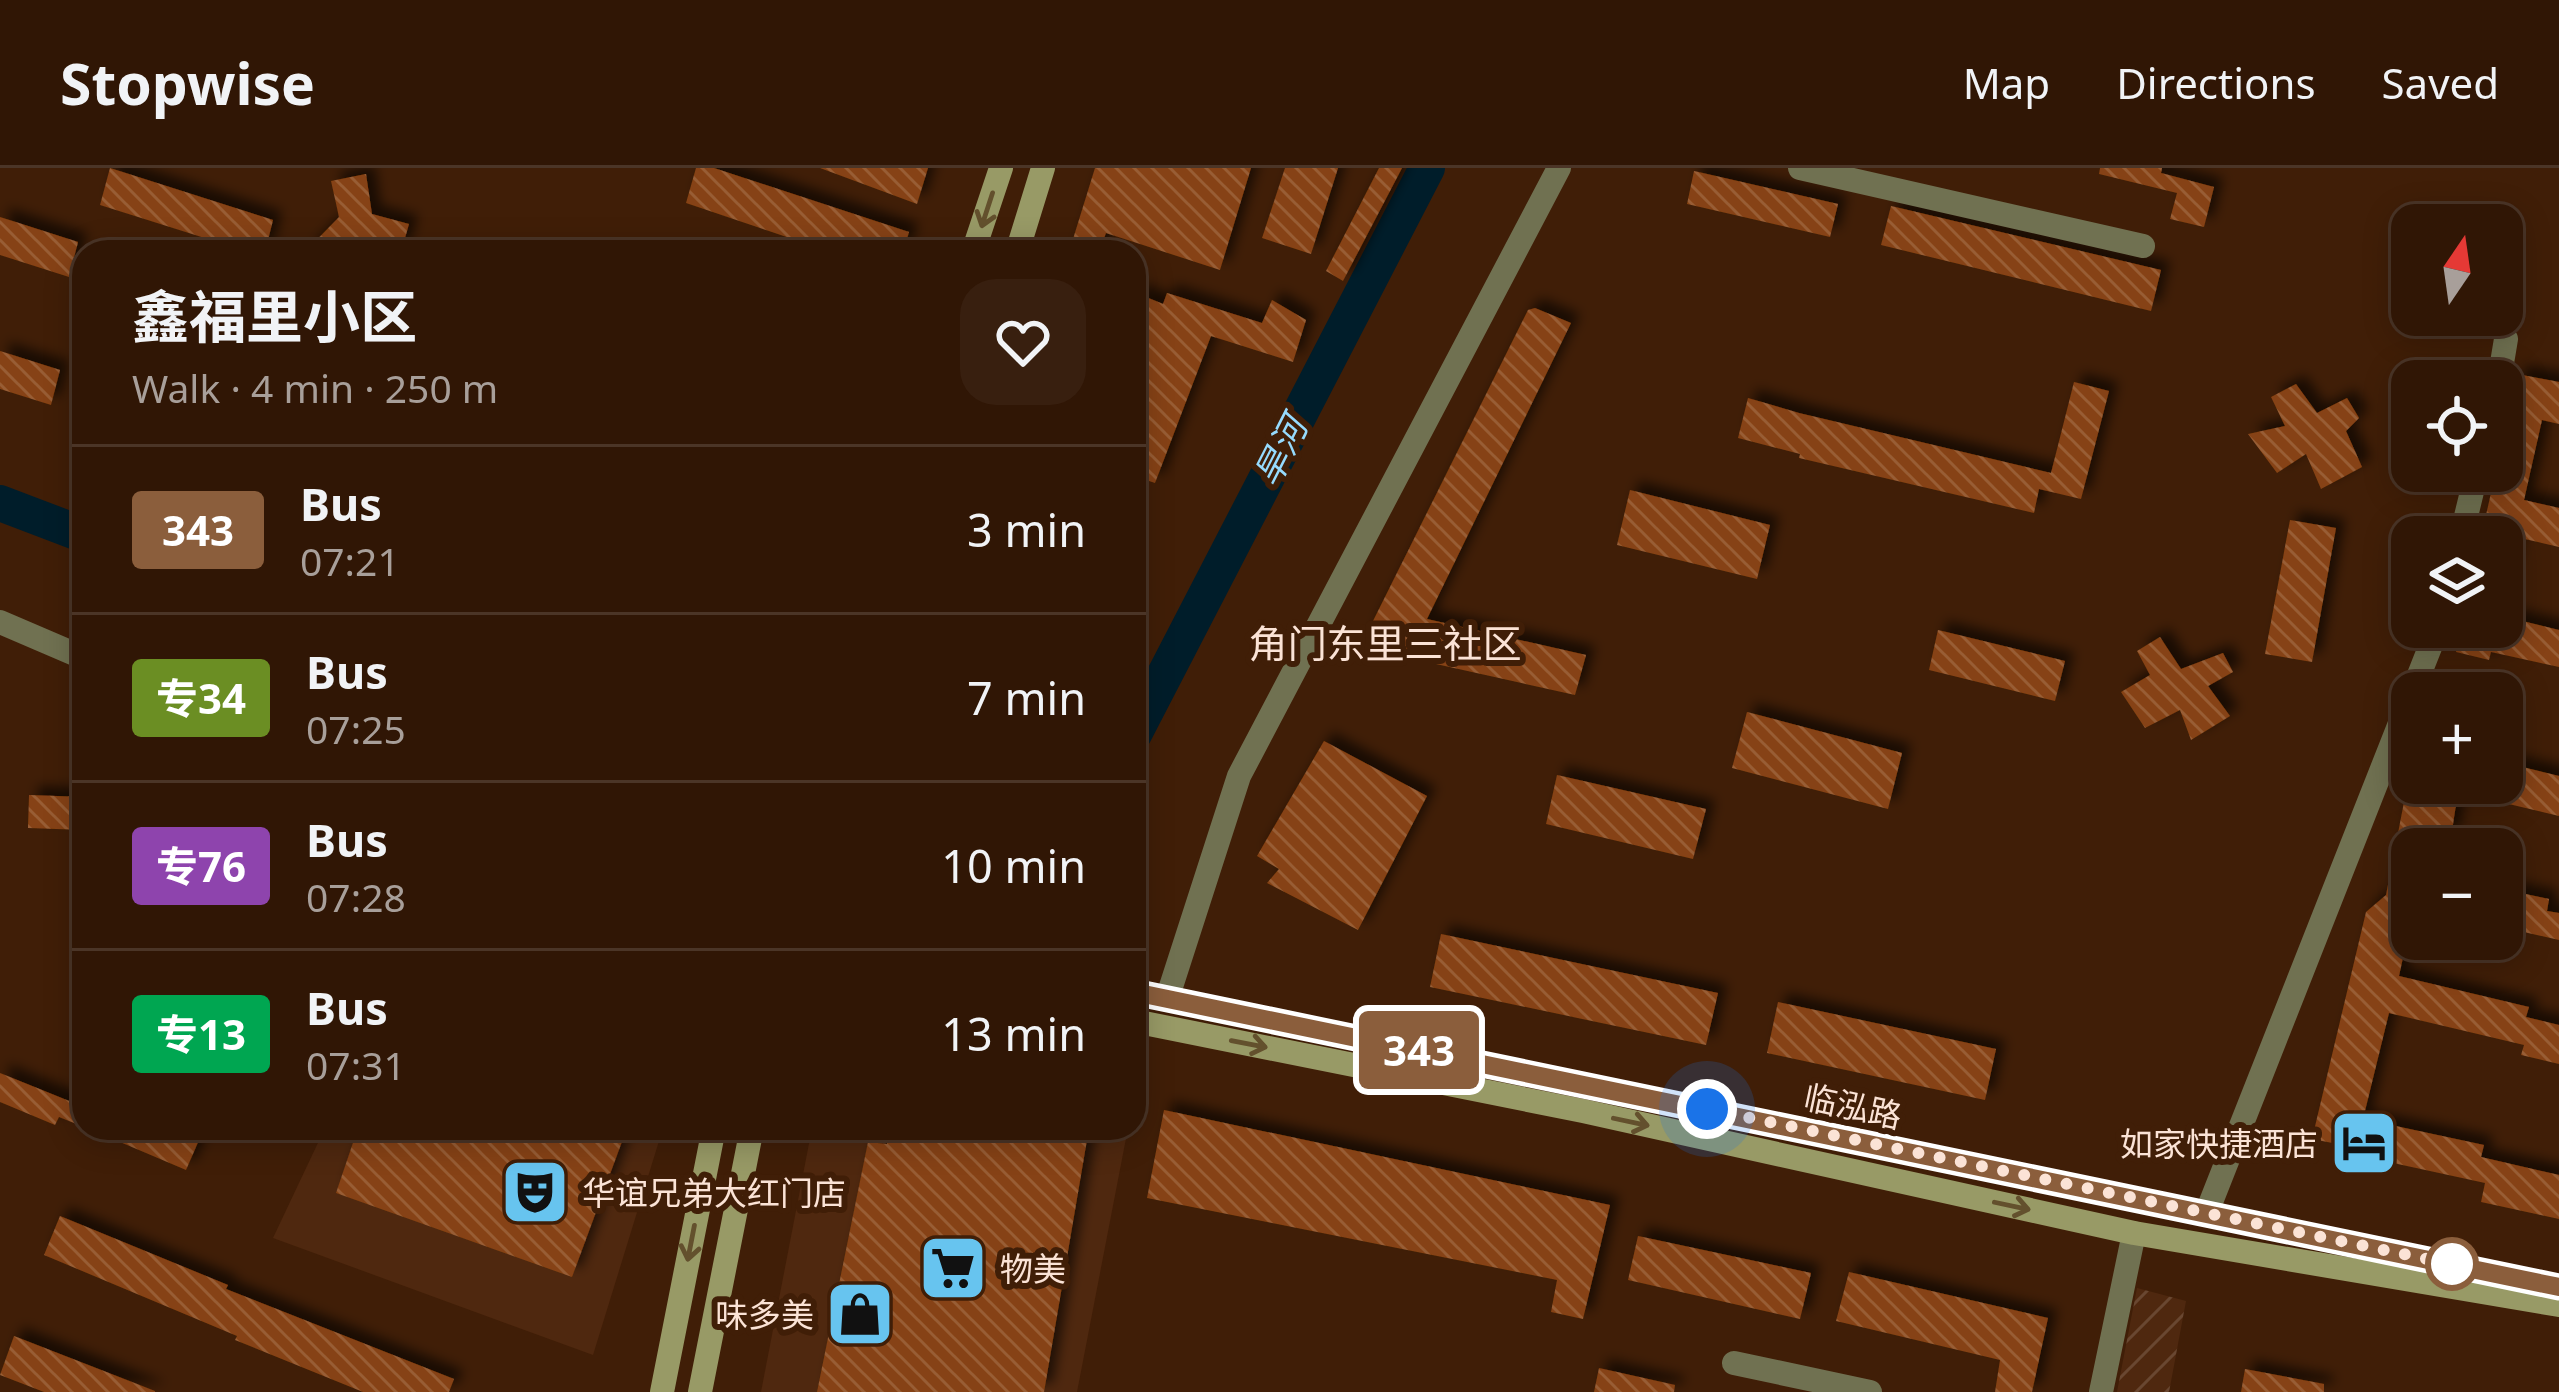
<!DOCTYPE html>
<meta charset="utf-8">
<style>
:root{--surface:#301605;--page:#381f0f;--text:#f1f3f6;--muted:#a89f9a;--line:#4b3527}
body{margin:0;font-family:"Noto Sans","Noto Sans SC",sans-serif;background:var(--page);color:var(--text);height:100vh;display:flex;flex-direction:column;font-size:45px;white-space:nowrap}
*{box-sizing:border-box;margin:0}
p{font-size:39px;color:var(--muted)}
.icon{flex:none;width:66px;height:66px;fill:none;stroke:currentColor;stroke-width:2;stroke-linecap:round;stroke-linejoin:round}
.map{position:relative;flex:1;overflow:hidden}
.side{position:absolute;left:72px;top:72px;width:1074px;height:900px;display:flex;flex-direction:column;background:var(--surface);border-radius:36px;box-shadow:0 6px 30px #0003,0 0 0 3px var(--line)}
.side>*{flex:none}
.badge{padding:0 24px;border-radius:9px;font-size:42px;line-height:78px}
.needle{width:78px;rotate:13deg}
.buttons{position:absolute;left:2391px;top:36px;display:grid;gap:24px}
.buttons a{display:grid;place-items:center;width:132px;height:132px;border-radius:24px;background:var(--surface);box-shadow:0 6px 30px #0003,0 0 0 3px var(--line);font-size:60px}
.you{position:absolute;width:60px;height:60px;margin:-30px;border:9px solid #fff;border-radius:50%;background:#1a73e8;box-shadow:0 0 0 18px #1a73e833}
.map>.badge{position:absolute;translate:-50% -50%;box-shadow:0 0 0 6px #fff}
.round{display:grid;place-items:center;flex:none;width:126px;height:126px;border-radius:36px;background:var(--page)}
.overview{display:flex;align-items:center;justify-content:space-between;height:204px;padding:0 60px}
h1{font-size:57px;font-weight:700;line-height:90px}
ul{padding:0;list-style:none}
li{display:flex;align-items:center;gap:36px;height:168px;padding:0 60px;border-top:3px solid var(--line)}
li div{flex:1}
li b{display:block;font-size:45px}
li em{font-style:normal}
li .badge{min-width:132px;font-weight:700;text-align:center}
header{display:flex;align-items:center;gap:72px;box-sizing:border-box;height:168px;padding:0 60px;background:var(--surface);border-bottom:3px solid var(--line)}
header strong{font-size:57px}
nav{display:flex;gap:66px;margin-inline-start:auto;font-size:42px}
.map>svg:first-child{display:block}
</style>
<header>
<strong>Stopwise</strong>
<nav><a>Map</a><a>Directions</a><a>Saved</a></nav>
</header>
<div class="map">
<svg width="2559" height="1224" viewBox="0 0 2559 1224">
<defs>
<pattern id="industrial-furrows" width="10" height="10" patternUnits="userSpaceOnUse" patternTransform="scale(3)"><rect width="10" height="10" fill="#4f280f"/><path d="M-1 1l2-2M0 10L10 0M9 11l2-2" fill="none" stroke="#694731"/></pattern>
<pattern id="building-back-hatch" width="6" height="6" patternUnits="userSpaceOnUse" patternTransform="scale(3)"><rect width="6" height="6" fill="#864212"/><path d="M-1 5l2 2M0 0l6 6M5-1l2 2" fill="none" stroke="#985d34"/></pattern>
<filter id="shadow"><feDropShadow dx="9" dy="-9" stdDeviation="6" flood-color="#0009"/></filter>
</defs>
<rect width="100%" height="100%" fill="#401e07"/>
<g fill="#4f280f">
<path d="M325,960H663L593,1187L273,1070Z"/>
<path d="M812,960H1128L1077,1224H761Z"/>
</g>
<path fill="url(#industrial-furrows)" d="M2137,1120L2186,1133L2169,1224H2117Z"/>
<g fill="none" stroke-linecap="round" stroke-linejoin="round">
<g stroke="#001d2a" stroke-width="36">
<path d="M0,335L84,367"/>
<path d="M1134,566L1427,0"/>
</g>
</g>
<g fill="url(#building-back-hatch)" filter="url(#shadow)">
<path d="M110,0L273,52L265,84H249L100,37Z"/>
<path d="M696,0H714L909,64L903,84H831L686,35Z"/>
<path d="M820,0H928L917,36Z"/>
<path d="M1095,0H1251L1220,102L1106,65L1099,84H1069Z"/>
<path d="M1285,0H1338L1311,86L1262,70Z"/>
<path d="M1379,0H1402L1343,113L1326,103Z"/>
<path d="M2100,0H2162L2161,5L2214,19L2204,59L2170,51L2177,25L2099,6Z"/>
<path d="M1694,3L1838,36L1830,69L1687,36Z"/>
<path d="M366,6L372,46L409,56L401,84L360,78L353,84H305L339,49L331,13Z"/>
<path d="M1891,38L2161,102L2151,143L1881,77Z"/>
<path d="M0,49L78,74L69,109L0,87Z"/>
<path d="M1134,124L1163,136L1167,125L1262,155L1272,132L1306,152L1293,194L1211,168L1155,315L1134,308Z"/>
<path d="M1535,140L1571,155L1427,451L1586,487L1575,527L1364,480L1372,455L1528,142Z"/>
<path d="M0,183L60,202L51,237L0,221Z"/>
<path d="M2517,206L2559,214V256L2542,252L2524,332L2559,340V379L2516,369L2509,401L2502,400V369H2481L2496,303H2502V273Z"/>
<path d="M2074,214L2109,223L2081,331L2039,321L2034,345L1799,290L1800,286L1738,270L1748,230L1799,245L2051,305Z"/>
<path d="M2296,216L2317,245L2347,230L2359,250L2346,263L2362,299L2321,321L2306,286L2277,305L2248,266L2285,258L2271,229Z"/>
<path d="M1630,322L1770,357L1757,411L1617,377Z"/>
<path d="M2290,352L2336,360L2312,494L2265,486Z"/>
<path d="M2502,448L2559,462V499L2491,484L2489,492L2456,484L2461,459H2502Z"/>
<path d="M1938,462L2065,493L2055,533L1929,502Z"/>
<path d="M2160,469L2181,501L2223,485L2233,504L2208,518L2230,548L2191,572L2180,542L2145,560L2121,524L2150,507L2137,483Z"/>
<path d="M1747,544L1902,585L1888,641L1732,600Z"/>
<path d="M1324,573L1427,628L1358,762L1267,715L1279,701L1257,688Z"/>
<path d="M2502,594L2559,608V648L2458,624L2451,669L2429,668L2426,681H2412V748L2399,808L2529,839L2526,849L2559,857V896L2521,887L2524,877L2389,845L2363,951L2484,977L2481,989L2559,1007V1051L2481,1034L2485,1015L2361,988L2363,981L2312,971L2366,744L2386,727L2405,629L2415,626L2417,615H2502Z"/>
<path d="M1557,607L1706,641L1693,691L1546,656Z"/>
<path d="M29,627L84,629V662L28,660Z"/>
<path d="M2502,721L2549,731L2547,743L2559,745V772L2502,759Z"/>
<path d="M1441,766L1718,825L1706,877L1430,819Z"/>
<path d="M1778,834L1996,881L1985,932L1767,885Z"/>
<path d="M0,905L84,939V959L59,949L55,957L0,934Z"/>
<path d="M1164,942L1610,1037L1583,1151L1551,1144L1557,1112L1147,1030Z"/>
<path d="M87,960H171L199,972L186,1002Z"/>
<path d="M358,960H627L572,1109L336,1025Z"/>
<path d="M890,960H1089L1044,1224H817L868,974L887,976Z"/>
<path d="M60,1048L228,1117L226,1121L454,1211L449,1224H363L235,1172L237,1168L44,1087Z"/>
<path d="M1638,1068L1811,1105L1800,1151L1628,1112Z"/>
<path d="M1849,1104L2048,1150L2032,1224H1995L2000,1192L1836,1153Z"/>
<path d="M14,1168L155,1223V1224H44L0,1207Z"/>
<path d="M1599,1200L1675,1217L1674,1224H1594Z"/>
<path d="M2245,1201L2324,1216V1224H2241Z"/>
</g>
<g fill="none" stroke-linecap="round" stroke-linejoin="round">
<g stroke="#707151" stroke-width="24">
<path d="M1800,0L2143,78"/>
<path d="M2499,213L2506,171"/>
<path d="M2461,369L2477,303"/>
<path d="M1167,831L1239,608L1559,0"/>
<path d="M2207,1044L2438,459"/>
<path d="M1734,1195L1870,1224"/>
<path d="M2101,1224L2134,1065"/>
</g>
<path stroke="#707151" stroke-width="24" d="M0,454L84,490"/>
<g stroke="#989a66" stroke-width="24">
<path d="M973,84L1001,0"/>
<path d="M1017,84L1043,0"/>
<path d="M1134,824L2559,1119"/>
<path d="M1134,853L1583,943L2134,1065L2559,1137"/>
<path d="M662,1224L714,960"/>
<path d="M700,1224L752,960"/>
</g>
</g>
<defs><path id="oneway-shaft" d="M-6 0H5M1.5-3L5.5 0L1.5 3" fill="none" stroke-width="1.6" stroke-linecap="round" stroke-linejoin="round" transform="scale(3)"/></defs>
<g stroke="#63502d">
<use href="#oneway-shaft" transform="translate(987 42) rotate(108)"/>
<use href="#oneway-shaft" transform="translate(1249 876) rotate(11)"/>
<use href="#oneway-shaft" transform="translate(1631 954) rotate(12)"/>
<use href="#oneway-shaft" transform="translate(2012 1038) rotate(12)"/>
<use href="#oneway-shaft" transform="translate(691 1075) rotate(101)"/>
</g>
<g fill="none" stroke-linecap="round" stroke-linejoin="round">
<g stroke="#fff" stroke-width="27">
<path id="line" d="M1134,824L2559,1119"/>
</g>
<use href="#line" stroke="#8b5e3c" stroke-width="18"/>
<path stroke="#fbe3d6" stroke-width="12" stroke-dasharray="0 21.6" d="M1707,941L2456,1097L2452,1096"/>
</g>
<defs>
<g id="hotel-square" transform="scale(3.45)"><rect x="-9" y="-9" width="18" height="18" rx="4" fill="#67c4ef" stroke="#401e07"/><path d="M-6-4.5h1.5V1H6V5H4.5V3h-9V5H-6ZM-4 0a1.8 1.8 0 1 1 3.6 0ZM.5 0V-2.5h3Q6-2.5 6 0Z" fill="#111"/></g>
<g id="theatre-square" transform="scale(3.45)"><rect x="-9" y="-9" width="18" height="18" rx="4" fill="#67c4ef" stroke="#401e07"/><path d="M-5-5.5Q0-4 5-5.5V0Q5 5 0 6Q-5 5-5 0ZM-3.3-2.5H-1v1.5H-3.3ZM1-2.5H3.3v1.5H1ZM-2.8 1Q0 5.5 2.8 1Z" fill="#111"/></g>
<g id="supermarket-square" transform="scale(3.45)"><rect x="-9" y="-9" width="18" height="18" rx="4" fill="#67c4ef" stroke="#401e07"/><path d="M-6-5.5h2.5l.6 2H6L4.5 2H-2.5L-4.4-4H-6ZM-1.5 3.2a1.3 1.3 0 1 0 .1 0ZM3 3.2a1.3 1.3 0 1 0 .1 0Z" fill="#111"/></g>
<g id="shop-square" transform="scale(3.45)"><rect x="-9" y="-9" width="18" height="18" rx="4" fill="#67c4ef" stroke="#401e07"/><path d="M-5-2.5h2.3a2.7 3.5 0 0 1 5.4 0H5L5.5 6h-11ZM-1.5-2.5h3a1.5 2.3 0 0 0-3 0Z" fill="#111"/></g>
</defs>
<g fill-rule="evenodd">
<use href="#hotel-square" x="2364" y="975"/>
<use href="#theatre-square" x="535" y="1024"/>
<use href="#supermarket-square" x="953" y="1100"/>
<use href="#shop-square" x="860" y="1146"/>
</g>
<circle fill="#fff" stroke="#8b5e3c" stroke-width="6" cx="2452" cy="1096" r="24"/>
<g text-anchor="middle" dominant-baseline="central" stroke-width="12" stroke-linejoin="round" paint-order="stroke">
<g font-size="33" fill="#fbe3d6" stroke="#401e07">
<text transform="translate(1853 938) rotate(12)">临泓路</text>
</g>
<g font-size="33" fill="#fbe3d6" stroke="#401e07" text-anchor="end">
<text x="2318" y="975">如家快捷酒店</text>
<text x="582" y="1024" text-anchor="start">华谊兄弟大红门店</text>
<text x="1000" y="1100" text-anchor="start">物美</text>
<text x="814" y="1146">味多美</text>
</g>
<g font-size="36" font-style="italic" fill="#96dbfe" stroke="#401e07">
<text transform="translate(1280 283) rotate(-63)">旱河</text>
</g>
<g font-size="39" fill="#fbe3d6" stroke="#401e07">
<text x="1385" y="474">角门东里三社区</text>
</g>
</g>
</svg>
<div class="buttons">
<a><svg class="needle" viewBox="-14 -14 28 28"><path d="M0-13l5 13h-10z" fill="#e53935"/><path d="M0 13l5-13h-10z" fill="#a89f9a"/></svg></a>
<a><svg class="icon" aria-label="locate" viewBox="0 0 24 24"><circle cx="12" cy="12" r="6"/><path d="M12 2v4M12 18v4M2 12h4M18 12h4"/></svg></a>
<a><svg class="icon" aria-label="layers" viewBox="0 0 24 24"><path d="M12 4l9 5-9 5-9-5zM3 14l9 5 9-5"/></svg></a>
<a>+</a>
<a>−</a>
</div>
<div class="you" style="left:1707px;top:941px"></div>
<b class="badge" style="left:1419px;top:882px;background:#8b5e3c;color:#fff">343</b>
<section class="side">
<div class="overview"><div><h1>鑫福里小区</h1><p>Walk · 4 min · 250 m</p></div><a class="round"><svg class="icon" aria-label="heart" viewBox="0 0 24 24"><path d="M12 20l-8-8c-3-5 5-10 8-4 3-6 11-1 8 4z"/></svg></a></div>
<ul>
<li><span class="badge" style="background:#8b5e3c;color:#fff">343</span><div><b>Bus</b><p>07:21</p></div><em>3 min</em></li>
<li><span class="badge" style="background:#6b8e23;color:#fff">专34</span><div><b>Bus</b><p>07:25</p></div><em>7 min</em></li>
<li><span class="badge" style="background:#8e44ad;color:#fff">专76</span><div><b>Bus</b><p>07:28</p></div><em>10 min</em></li>
<li><span class="badge" style="background:#00a651;color:#fff">专13</span><div><b>Bus</b><p>07:31</p></div><em>13 min</em></li>
</ul>
</section>
</div>
